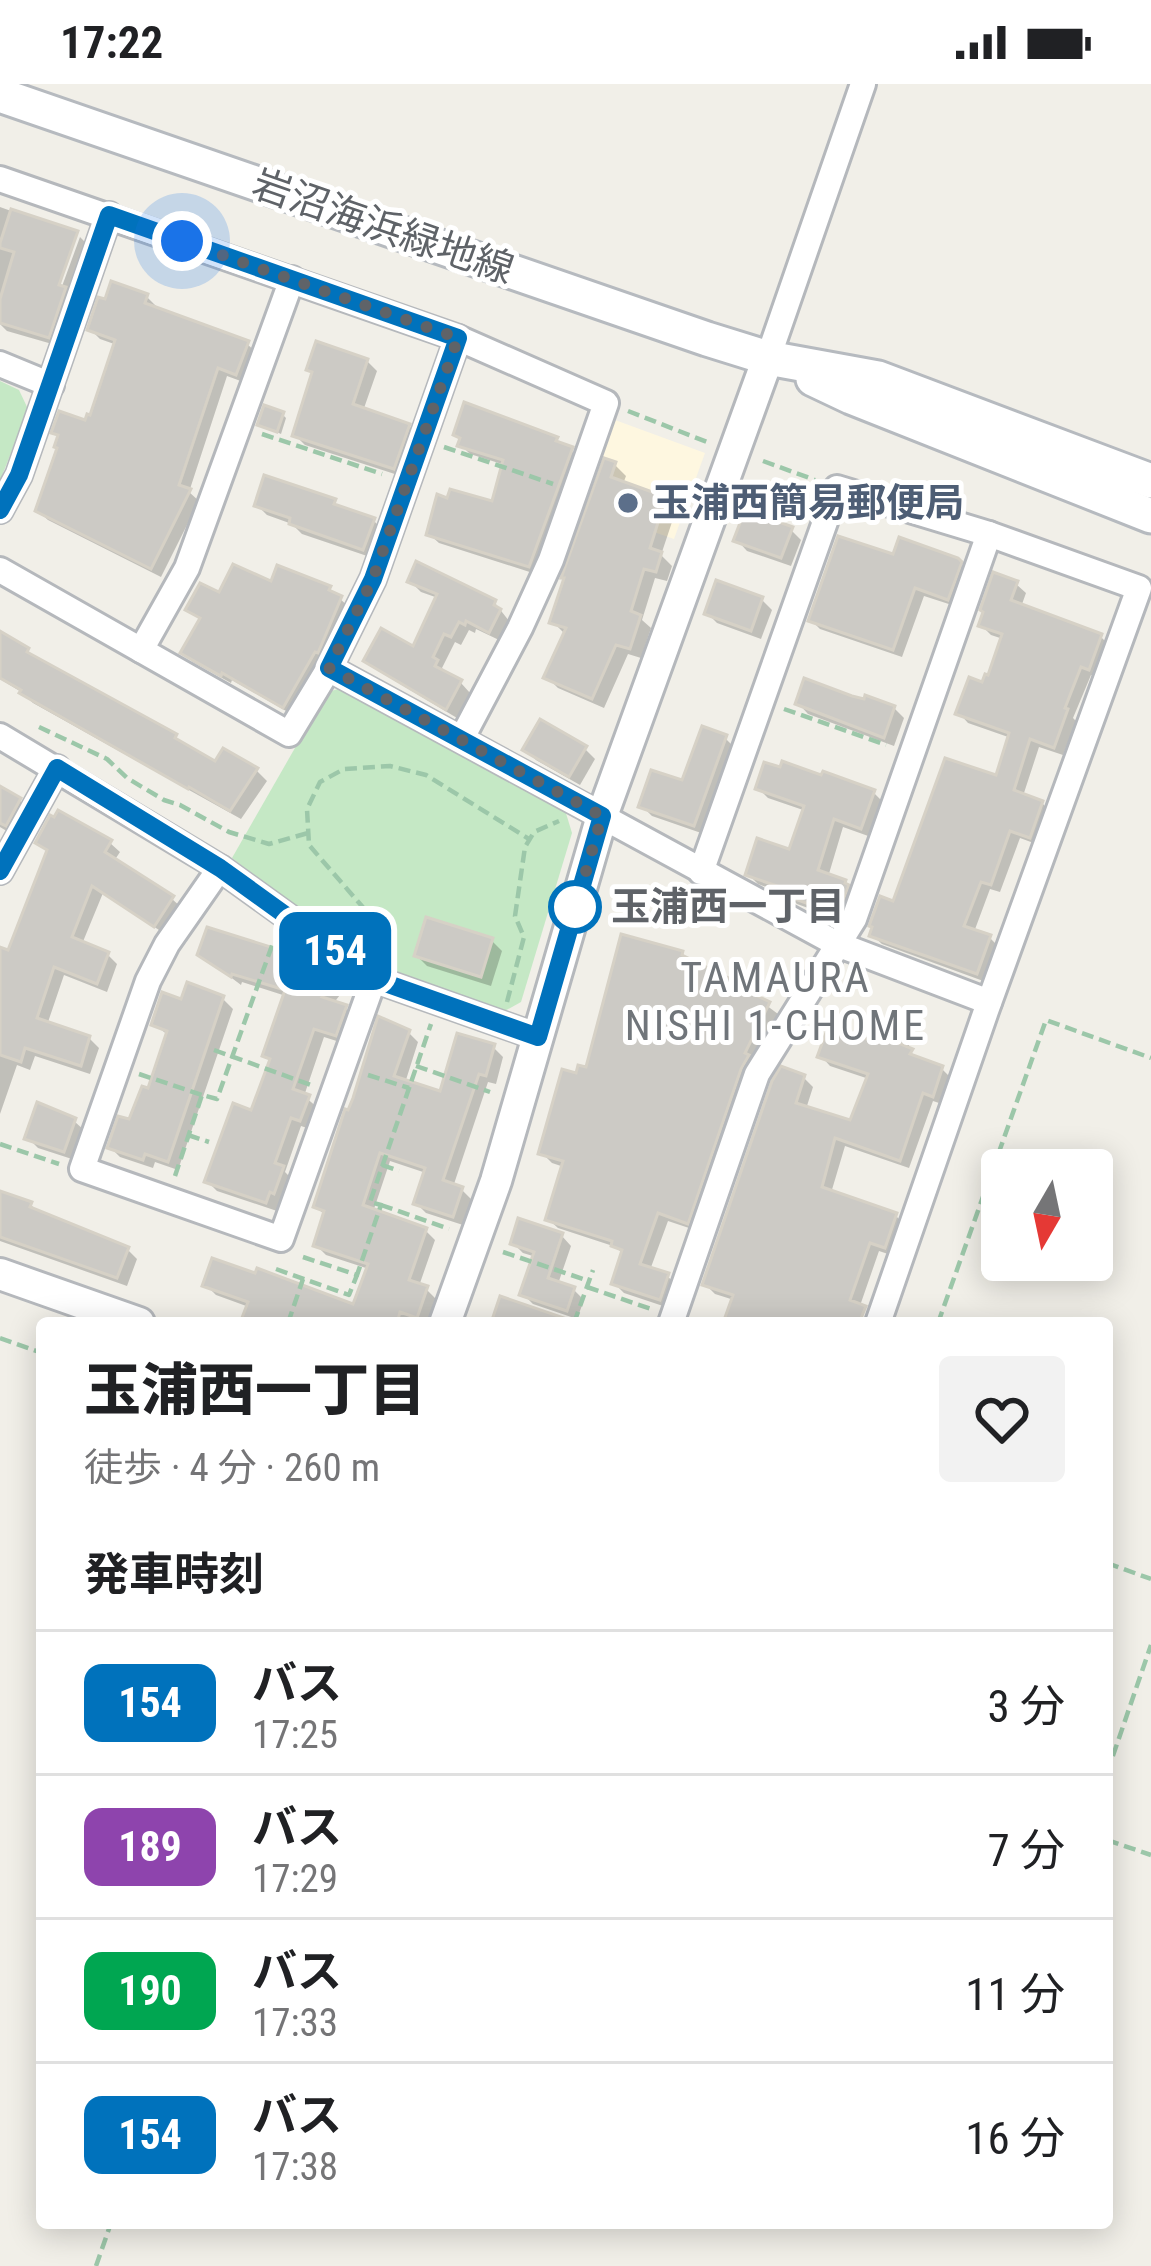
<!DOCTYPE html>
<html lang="ja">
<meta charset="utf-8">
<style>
:root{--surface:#fff;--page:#f2f2f2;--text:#202124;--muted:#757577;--line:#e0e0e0}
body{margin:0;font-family:"Roboto Condensed","Noto Sans JP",sans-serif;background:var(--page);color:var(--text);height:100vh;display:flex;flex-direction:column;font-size:45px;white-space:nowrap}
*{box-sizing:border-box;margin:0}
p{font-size:39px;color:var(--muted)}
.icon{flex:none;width:66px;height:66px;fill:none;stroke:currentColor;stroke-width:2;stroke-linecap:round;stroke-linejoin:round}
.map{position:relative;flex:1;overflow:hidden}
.sheet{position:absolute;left:36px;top:1233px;width:1077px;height:912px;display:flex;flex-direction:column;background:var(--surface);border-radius:12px;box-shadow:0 6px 30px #0003}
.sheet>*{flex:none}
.badge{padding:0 24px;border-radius:18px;font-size:42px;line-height:78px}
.needle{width:78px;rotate:189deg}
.controls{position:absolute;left:981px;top:1065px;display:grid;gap:24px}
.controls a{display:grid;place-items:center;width:132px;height:132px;border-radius:12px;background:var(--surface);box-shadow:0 6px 30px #0003;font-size:60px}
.you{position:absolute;width:60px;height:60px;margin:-30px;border:9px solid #fff;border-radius:50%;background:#1a73e8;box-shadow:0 0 0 18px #1a73e833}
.map>.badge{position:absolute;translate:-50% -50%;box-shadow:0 0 0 6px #fff}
h2{padding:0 48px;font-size:45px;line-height:108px}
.round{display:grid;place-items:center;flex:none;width:126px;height:126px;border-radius:12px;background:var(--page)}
.summary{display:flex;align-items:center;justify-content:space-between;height:204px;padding:0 48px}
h1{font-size:57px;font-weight:800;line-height:90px}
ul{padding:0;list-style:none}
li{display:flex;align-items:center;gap:36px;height:144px;padding:0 48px;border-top:3px solid var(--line)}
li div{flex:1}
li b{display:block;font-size:45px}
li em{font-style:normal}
li .badge{min-width:132px;font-weight:700;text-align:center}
.status{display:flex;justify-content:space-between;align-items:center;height:84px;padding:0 60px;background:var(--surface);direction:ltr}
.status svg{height:33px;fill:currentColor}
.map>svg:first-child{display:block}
</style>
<div class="status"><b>17:22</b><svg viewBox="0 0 49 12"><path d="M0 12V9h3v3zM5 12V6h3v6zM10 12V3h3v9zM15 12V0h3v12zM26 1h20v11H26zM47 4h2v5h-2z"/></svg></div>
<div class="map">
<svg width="1151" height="2182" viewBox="0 0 1151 2182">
<rect width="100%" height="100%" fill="#f1efe8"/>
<path fill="#fef7e0" d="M615,336L705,369L674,455L582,423Z"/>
<g fill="#c5e8c5">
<path d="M0,297L19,306L28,325L0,397Z"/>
<path d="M346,603L565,726L572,749L521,918L501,929L373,882L232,774L327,608Z"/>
</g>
<g fill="#0003">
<path d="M0,123L78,151H74L51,214L57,216L80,153L87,160L59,262L7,247L0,240Z"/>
<path d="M146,212L156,222L155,226L247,260L257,269L246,299L227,292L189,408L199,417L161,493L48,436L38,427L60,354L55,348L87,340L117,261L100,255L90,245Z"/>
<path d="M367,277L377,287L363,327L409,342L419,352L404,393L305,361L295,351Z"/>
<path d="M282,330L286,334L281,350L260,340Z"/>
<path d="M456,350L556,355L581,375L539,491L439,459L429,450L494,421L505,381L470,370L461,361L462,356Z"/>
<path d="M615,381L626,392L623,400L665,415L676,426L661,471L672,482L667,497L655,494L642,536L651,544L641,574L628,570L604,624L558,604L547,593L564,549L553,538Z"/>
<path d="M334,418L342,426L373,436L383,446L373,474L302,450L292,440L267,431L257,421Z"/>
<path d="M791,446L801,456L791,482L747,467L737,456Z"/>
<path d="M895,473L960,480L969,489L958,523L924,512L902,573L820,545L811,536Z"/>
<path d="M411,498L495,519L509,537L499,556L476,545L475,549L469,546L461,561L455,558L442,584L445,590L461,599L470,609L457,634L377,586L367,576L414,566L438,514L421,508Z"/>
<path d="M1016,500L1026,509L1021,523L1101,553L1110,562L1098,593L1091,591L1073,634L1076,637L1063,671L1039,663L1023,712L1042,719L1051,728L1039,761L1020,754L1000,808L990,805L974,848L989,853L999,863L986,898L882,860L872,851L998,695L1011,654L968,639L959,629L984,602L1003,555L991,551L981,541Z"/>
<path d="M273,502L329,505L349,523L293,631L232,596L231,599L193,578L184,569L202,537L189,525L221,513Z"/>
<path d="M762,516L772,526L761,555L717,539L707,529Z"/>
<path d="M0,550L28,567L37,577L175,652L185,662L216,681L224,668L257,687L267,697L241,735L33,619L23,609L0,595Z"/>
<path d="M798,619H866L894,624L904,634L894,662L808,630Z"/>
<path d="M725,654L735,664L704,750L652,732L642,722L684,700Z"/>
<path d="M585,665L595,675L580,701L536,676L526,666Z"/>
<path d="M0,705L20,717L29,726L10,749L0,743Z"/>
<path d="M759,705L874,709L883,718L871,753L843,743L828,793L845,799L854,808L847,838L797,820L788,811L758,800L748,790L791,768L806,727L768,714Z"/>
<path d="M38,758L110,759L120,768L114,777L172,815L182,824L165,850L103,809L82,860L107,870L117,880L107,908L64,891L47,941L89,954L99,964L90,990L35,972L30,986L17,981L0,1030V866L10,869L49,769Z"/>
<path d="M492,857L502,867L491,902L427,882L417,872Z"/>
<path d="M682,869L692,880L743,904L778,930L754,979L698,1147L668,1137L650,1186L667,1192L677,1201L669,1224L624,1209L614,1199L624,1171L616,1163L558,1144L548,1135L564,1083L552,1079L542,1069L578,992L588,987Z"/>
<path d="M200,870L305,877L343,907L333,920L345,924L355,934L346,960L324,953L304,1012L318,1024L310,1045L301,1042L285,1088L292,1095L284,1118L280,1116L277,1127L217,1107L207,1097L253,1029L272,978L265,971L286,912L242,898L241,901Z"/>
<path d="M223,915L233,925L178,1086L155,1078L153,1084L120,1073L110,1063L131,1039L150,1008L169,952L154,940L183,919Z"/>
<path d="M408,948L418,958L405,999L442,1011L493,963L503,973L496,1000L488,998L453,1103L461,1105L471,1115L463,1141L426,1129L416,1119L426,1089L390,1077L373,1128L425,1146L435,1156L419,1202L426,1205L436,1215L428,1239L410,1236L409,1239H247L249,1223L216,1211L206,1201L355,1224L369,1185L326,1171L316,1161L326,1132L316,1123Z"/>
<path d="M901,948L910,957L908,966L921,977L941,984L951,994L942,1020L933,1017L909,1084L845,1062L831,1109L896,1132L905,1141L894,1172L879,1167L854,1239H726L734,1216L715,1210L705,1200L803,993L813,1003L806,1025L852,1040L869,995L830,982L821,972L872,960Z"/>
<path d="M74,1037L85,1047L75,1076L38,1064L28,1054Z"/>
<path d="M0,1110L31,1121L40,1130L127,1165L137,1175L127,1202L0,1157Z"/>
<path d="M561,1151L571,1162L558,1200L574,1206L584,1216L577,1235L533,1220L523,1210L536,1173L523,1169L513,1159Z"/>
</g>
<g fill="#cccac5" stroke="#d6d1c6" stroke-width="3">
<path d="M11,125L78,147L59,201L66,203L49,254L0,239V215L14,168L0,164V159Z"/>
<path d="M111,197L148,210L145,219L249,257L236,291L218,284L179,401L191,405L151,485L35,427L57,364L54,363L58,351L51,349L59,327L85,336L87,330L90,331L115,256L87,246L98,213L105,215Z"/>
<path d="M316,257L368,275L353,320L410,340L394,385L292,352L312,288L306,286Z"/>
<path d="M464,318L558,353L556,357L573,363L529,483L426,451L437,410L447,414L450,405L492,417L503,376L457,362L460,354L453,351Z"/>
<path d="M264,321L284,328L277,348L257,341Z"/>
<path d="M604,374L616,378L611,393L666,413L650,464L662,468L656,488L644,485L631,527L641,531L630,565L616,561L592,615L543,594L566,544L549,539L564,494H561Z"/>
<path d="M264,391L336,415L334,420L375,434L363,466L289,440L290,434L254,422Z"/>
<path d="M745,426L793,443L781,474L733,457Z"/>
<path d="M838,452L893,470L899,453L958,474L962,478L948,516L915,504L893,566L808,537Z"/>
<path d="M416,477L496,516L494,521L501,525L489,549L466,537L465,541L459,538L451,553L444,550L433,573L438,576L435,582L462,596L446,626L363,577L381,544L413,562L437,510L407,498Z"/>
<path d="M233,480L271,497L277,481L331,502L329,506L342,512L318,569L315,568L283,624L222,589L221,592L180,569L200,534L185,526L200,499L219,508Z"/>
<path d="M993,488L1018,497L1011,516L1102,550L1089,586L1081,583L1065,624L1068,625L1054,664L1030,655L1014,706L1043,717L1030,754L1010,747L991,801L981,798L964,842L991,851L977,890L869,852L872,843L869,842L880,812L893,817L945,674L996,691L1009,649L955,630L969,593L982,598L985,590L988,591L1002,550L978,542L983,528L980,526Z"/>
<path d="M716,496L763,513L751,547L704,530Z"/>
<path d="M0,547L29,564L27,568L177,650L175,654L215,677L223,664L258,684L230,727L189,703L188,705L19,609L21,606L0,594Z"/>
<path d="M804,594L852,612L864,615L865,611L895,622L884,654L795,620Z"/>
<path d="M540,635L587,662L569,693L522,666Z"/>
<path d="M702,642L727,651L694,742L638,723L651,686L682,696Z"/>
<path d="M782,677L821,691L823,687L875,706L861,745L834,735L818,786L846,796L845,799L849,801L837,830L784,811L786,805L745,791L757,754L789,765L804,722L755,705L764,678L780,683Z"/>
<path d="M0,702L21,714L6,742L0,739Z"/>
<path d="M58,726L112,756L105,768L174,812L154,843L92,802L72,853L109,868L97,900L54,883L37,934L90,952L81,982L25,964L21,978L0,971V863L8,866L47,766L35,759L50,731L54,733Z"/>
<path d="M426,833L493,854L481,893L414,872Z"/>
<path d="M207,843L306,874L335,894L322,913L347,921L336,952L314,945L293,1005L310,1011L300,1037L291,1034L275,1079L284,1082L274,1110L270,1108L266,1119L204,1098L233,1019L251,1026L270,975L262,972L285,906L232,890L231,893L197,871Z"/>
<path d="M621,850L683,867L682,871L745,902L743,905L770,918L745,969L749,971L741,985L688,1140L658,1129L640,1180L669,1189L660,1216L611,1200L622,1166L611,1162L612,1157L545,1136L563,1077L538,1070L562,985L576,989L578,981L586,983Z"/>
<path d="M187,898L224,912L168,1078L145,1070L143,1076L107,1064L118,1032L129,1035L142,1002L148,1004L167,947L151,941L162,908L181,915Z"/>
<path d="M378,932L410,946L394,992L440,1007L457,949L495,960L486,992L479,990L443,1096L463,1103L453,1133L413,1120L425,1084L380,1069L363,1121L427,1144L409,1196L428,1202L417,1234L400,1228L397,1239H240L248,1218L202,1202L212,1174L255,1189L257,1184L353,1220L368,1180L313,1162L324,1127L313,1123L345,1025L348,1026L353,1014Z"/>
<path d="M880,935L903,945L898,959L913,965L910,970L943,982L933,1013L923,1009L900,1077L835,1054L822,1103L897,1129L885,1164L870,1159L850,1216L866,1222L859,1239H723L733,1211L702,1201L772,997L781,982L805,991L796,1019L850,1036L868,990L817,973L827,946L842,951L844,947L870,956Z"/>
<path d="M37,1018L76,1034L64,1068L24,1055Z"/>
<path d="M0,1107L32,1118L30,1123L129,1163L117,1194L0,1153Z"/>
<path d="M518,1134L563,1149L548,1194L575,1203L567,1227L519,1211L534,1168L510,1160Z"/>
<path d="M500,1212L567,1235V1239H491Z"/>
</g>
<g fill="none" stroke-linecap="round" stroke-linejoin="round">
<g stroke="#b5b8bc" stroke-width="30">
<g id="minor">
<path d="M0,95L458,254L606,319L551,476L520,544L462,654"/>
<path d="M768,274L863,0"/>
<path d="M0,280L51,301"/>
<path d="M0,426L19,391L109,131"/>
<path d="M0,486L289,650L329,584L837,860L989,918"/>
<path d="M141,566L187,484L292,195"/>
<path d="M329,584L373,495L458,254"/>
<path d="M0,652L220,784L374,895L538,953"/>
<path d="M220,784L167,860L148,897L82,1085L281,1155L374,895"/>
<path d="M0,787L57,684"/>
<path d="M701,788L837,404L989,450L1139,504L986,927L878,1239"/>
<path d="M671,1239L757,990L854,835L989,450"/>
</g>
</g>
<g stroke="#b5b8bc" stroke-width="36">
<g id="tertiary">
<path d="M0,1190L139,1239"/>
<path d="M445,1239L496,1097L602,732L768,274"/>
</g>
</g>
<g stroke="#b6babf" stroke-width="39">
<g id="secondary">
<path d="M0,11L707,255L768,274L878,294L1151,397"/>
<path d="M813,295L851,313L1151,432"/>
</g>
</g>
<g stroke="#9cc7a9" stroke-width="4.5" stroke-dasharray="12 6" stroke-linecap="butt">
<path d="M628,327L707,358"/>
<path d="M262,350L382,390"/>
<path d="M444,363L553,400"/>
<path d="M763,377L815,396"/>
<path d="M784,625L886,661"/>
<path d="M39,643L107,675L127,694L164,716L180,721L229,748L269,760L308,749"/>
<path d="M385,872L386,850L309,761L307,725L320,698L344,685L390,682L426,691L529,755"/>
<path d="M507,918L524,853L515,832L525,763L534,748L559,737"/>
<path d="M214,966L311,1001"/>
<path d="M416,982L490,1008"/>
<path d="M139,990L202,1011"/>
<path d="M368,991L409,1004"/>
<path d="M188,1051L209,1058"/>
<path d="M0,1060L59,1080"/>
<path d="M382,1081L399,1087"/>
<path d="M175,1092L202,1011L217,1015L274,856"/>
<path d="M381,1121L449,1145"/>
<path d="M503,1168L589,1197"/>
<path d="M303,1173L357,1191L381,1121L370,1118L431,940"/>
<path d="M276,1185L349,1211L357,1191"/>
<path d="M587,1203L651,1225"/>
<path d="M288,1239L303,1195"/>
<path d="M574,1239L593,1186"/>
<path d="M938,1239L1046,936L1151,974"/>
<path d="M0,1254L42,1269"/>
<path d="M1107,1479L1151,1495"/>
<path d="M1107,1689L1151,1561"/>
<path d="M1107,1756L1151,1771"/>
<path d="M96,2182L111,2139"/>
</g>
<use href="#minor" stroke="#fff" stroke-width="24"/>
<use href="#tertiary" stroke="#fff" stroke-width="30"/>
<use href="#secondary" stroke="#fff" stroke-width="33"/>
</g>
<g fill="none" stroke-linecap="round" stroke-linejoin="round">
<g stroke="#fff" stroke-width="27">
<path id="line" d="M0,426L19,391L109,131L458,254L373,495L329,584L602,732L538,953L374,895L220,784L57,684L0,787"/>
</g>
<use href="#line" stroke="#0072bc" stroke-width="18"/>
<path stroke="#5f6368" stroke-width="12" stroke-dasharray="0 21.6" d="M182,157L458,254L373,495L329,584L602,732L572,836L575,823"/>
</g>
<circle fill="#5c6f8a" stroke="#fff" stroke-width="4.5" cx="628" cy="419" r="12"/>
<circle fill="#fff" stroke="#0072bc" stroke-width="6" cx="575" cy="823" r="24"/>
<g text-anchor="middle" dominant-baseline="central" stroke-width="10" stroke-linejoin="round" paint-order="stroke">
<g font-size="39" fill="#5f6368" stroke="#fff">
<text transform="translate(383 143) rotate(19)">岩沼海浜緑地線</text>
</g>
<g font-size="39" font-weight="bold" fill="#4e5e75" stroke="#fff" text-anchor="start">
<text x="652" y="419">玉浦西簡易郵便局</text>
</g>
<g font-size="39" font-weight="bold" fill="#5f6368" stroke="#fff" text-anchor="start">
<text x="611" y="823">玉浦西一丁目</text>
</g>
<g font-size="42" letter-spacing="3" fill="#70757a" stroke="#fff">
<text x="776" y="893">TAMAURA<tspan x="776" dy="48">NISHI 1-CHOME</tspan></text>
</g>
</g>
</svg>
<div class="controls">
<a><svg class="needle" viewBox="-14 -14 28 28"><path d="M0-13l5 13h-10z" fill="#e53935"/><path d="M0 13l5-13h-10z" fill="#757577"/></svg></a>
</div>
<div class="you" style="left:182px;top:157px"></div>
<b class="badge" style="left:335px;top:867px;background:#0072bc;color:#fff">154</b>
<section class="sheet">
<div class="summary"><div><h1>玉浦西一丁目</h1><p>徒歩 · 4 分 · 260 m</p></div><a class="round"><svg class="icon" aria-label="heart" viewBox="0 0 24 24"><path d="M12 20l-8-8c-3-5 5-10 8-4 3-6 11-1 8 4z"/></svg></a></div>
<h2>発車時刻</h2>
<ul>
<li><span class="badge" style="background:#0072bc;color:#fff">154</span><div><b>バス</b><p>17:25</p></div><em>3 分</em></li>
<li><span class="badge" style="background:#8e44ad;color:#fff">189</span><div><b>バス</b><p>17:29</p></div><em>7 分</em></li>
<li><span class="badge" style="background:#00a651;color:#fff">190</span><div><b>バス</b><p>17:33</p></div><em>11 分</em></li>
<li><span class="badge" style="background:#0072bc;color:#fff">154</span><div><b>バス</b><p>17:38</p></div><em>16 分</em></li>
</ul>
</section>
</div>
